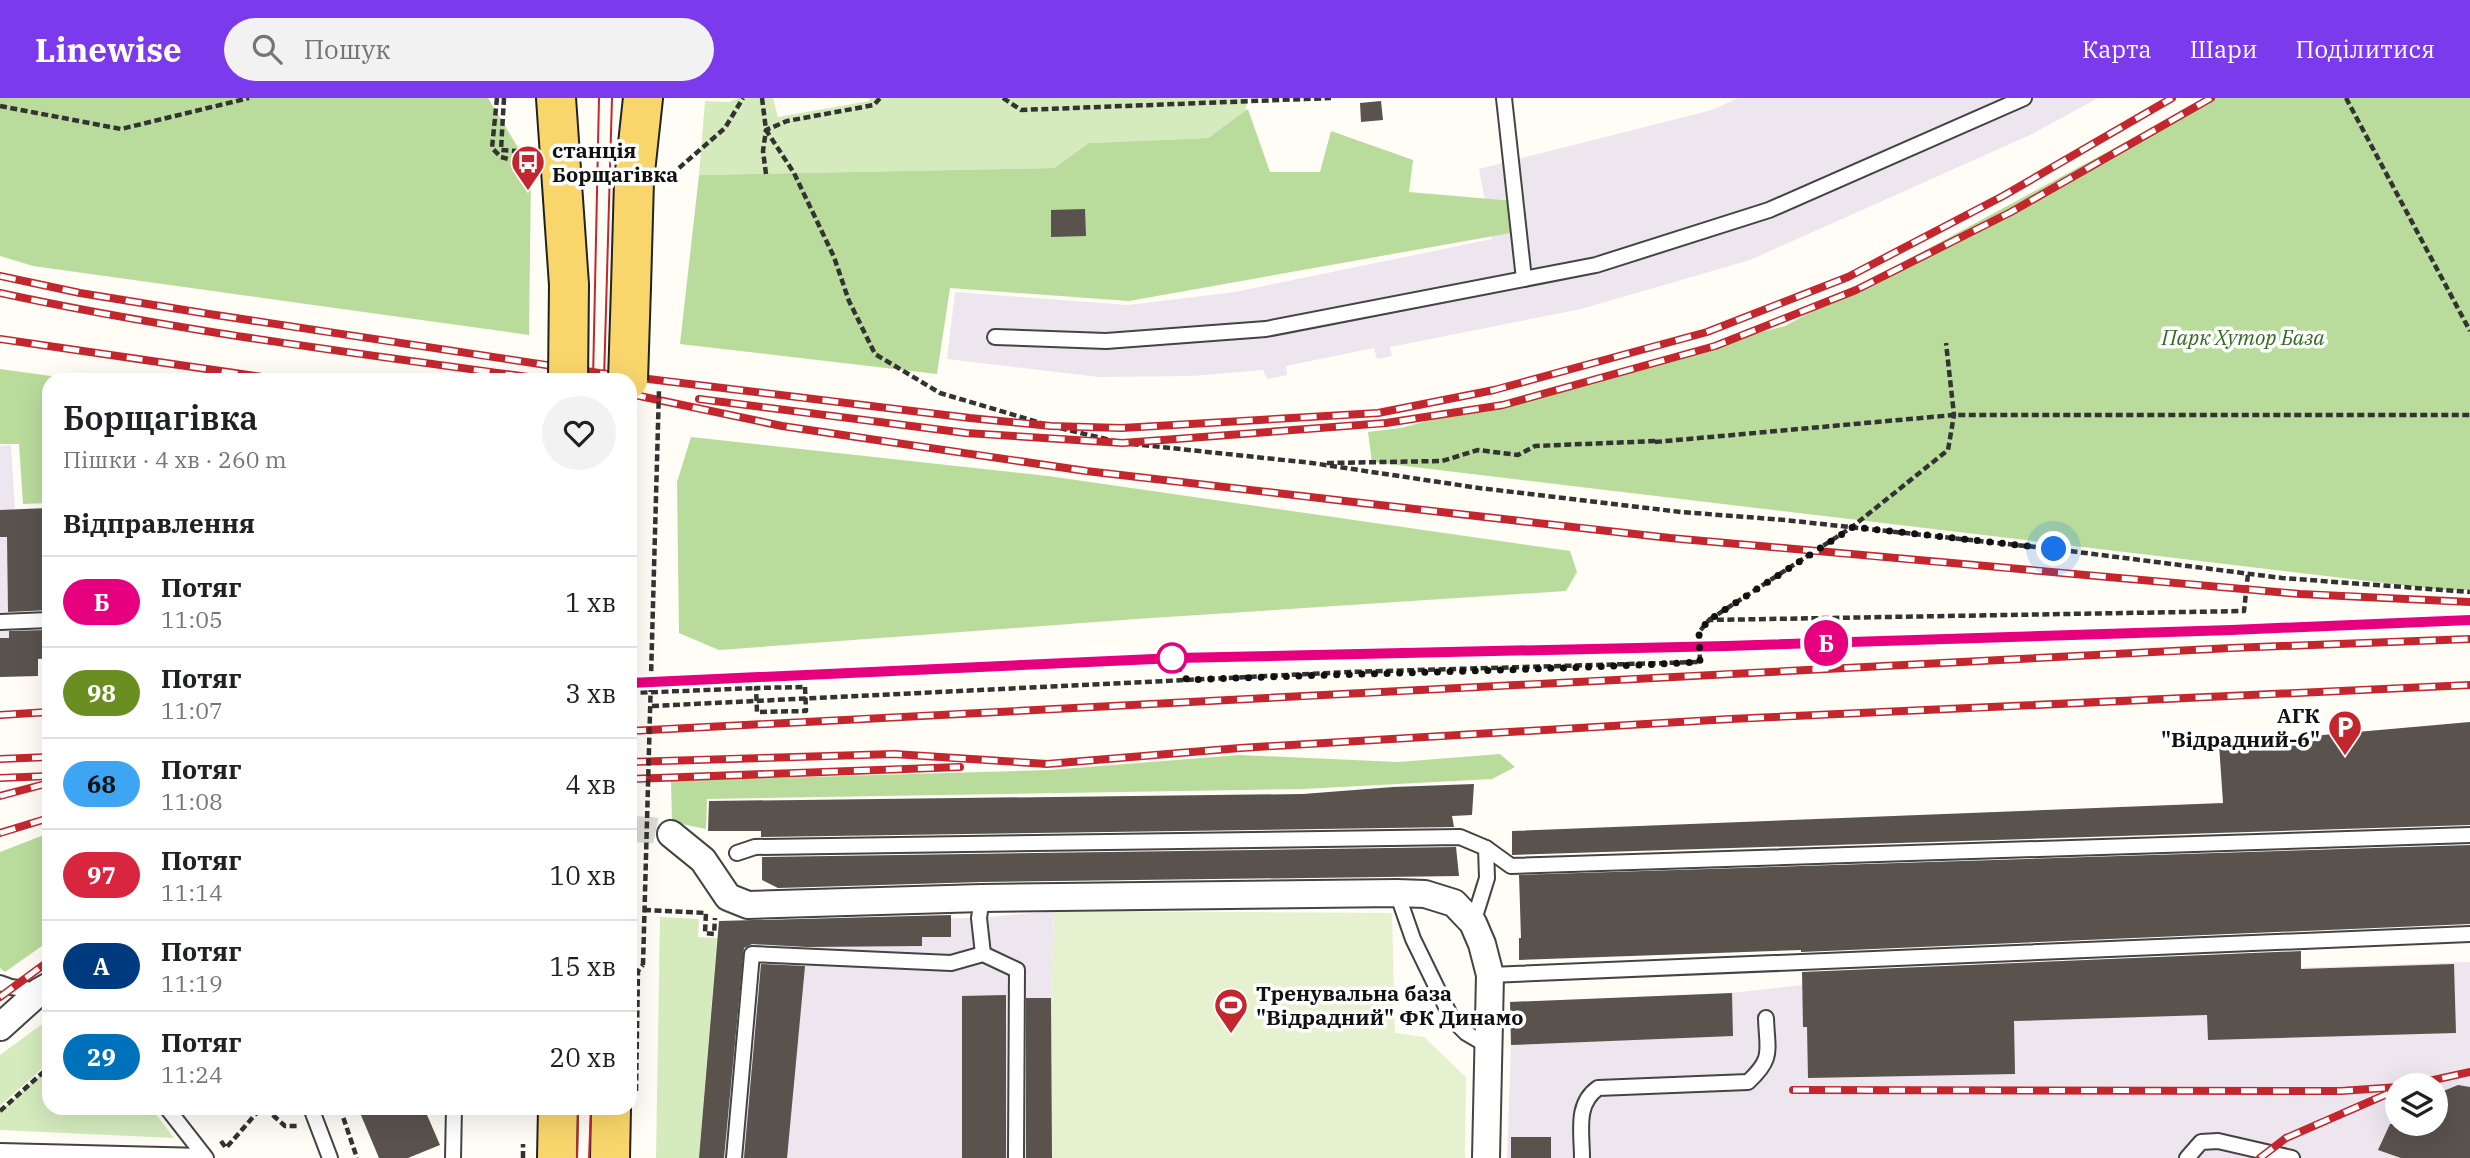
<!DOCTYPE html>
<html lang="uk">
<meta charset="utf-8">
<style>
:root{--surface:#fff;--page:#f2f2f2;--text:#202124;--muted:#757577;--line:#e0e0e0;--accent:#7c3aed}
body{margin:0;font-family:"IBM Plex Serif",serif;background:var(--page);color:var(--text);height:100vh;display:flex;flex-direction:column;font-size:26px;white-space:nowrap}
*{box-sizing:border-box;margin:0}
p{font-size:23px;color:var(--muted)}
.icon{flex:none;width:38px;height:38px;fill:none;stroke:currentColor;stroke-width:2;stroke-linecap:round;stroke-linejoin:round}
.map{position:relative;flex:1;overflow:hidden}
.details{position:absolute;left:42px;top:275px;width:595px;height:742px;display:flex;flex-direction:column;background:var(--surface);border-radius:21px;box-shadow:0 7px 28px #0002}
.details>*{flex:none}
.badge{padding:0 14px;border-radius:23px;font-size:24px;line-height:46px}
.fabs{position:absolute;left:2385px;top:975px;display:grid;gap:14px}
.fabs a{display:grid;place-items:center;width:63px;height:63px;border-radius:50%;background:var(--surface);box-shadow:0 7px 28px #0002;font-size:35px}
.you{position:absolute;width:35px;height:35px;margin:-18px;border:5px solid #fff;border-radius:50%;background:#1a73e8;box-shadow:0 0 0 10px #1a73e833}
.map>.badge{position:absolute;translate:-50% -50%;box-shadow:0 0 0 4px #fff}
h2{padding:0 21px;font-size:26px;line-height:63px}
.round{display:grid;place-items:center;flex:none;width:74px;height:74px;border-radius:37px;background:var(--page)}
.headline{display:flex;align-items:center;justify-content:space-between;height:119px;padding:0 21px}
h1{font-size:33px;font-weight:600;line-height:52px}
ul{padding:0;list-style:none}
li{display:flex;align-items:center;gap:21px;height:91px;padding:0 21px;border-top:2px solid var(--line)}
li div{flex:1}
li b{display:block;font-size:26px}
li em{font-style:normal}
li .badge{min-width:77px;font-weight:700;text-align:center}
header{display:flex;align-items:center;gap:42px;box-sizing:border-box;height:98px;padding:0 35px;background:var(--accent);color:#fff}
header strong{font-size:33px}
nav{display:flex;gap:38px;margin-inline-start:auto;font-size:24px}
.search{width:490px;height:63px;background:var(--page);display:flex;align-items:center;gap:18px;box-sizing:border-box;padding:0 24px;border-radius:38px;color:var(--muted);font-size:26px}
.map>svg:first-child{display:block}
</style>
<header>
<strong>Linewise</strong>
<div class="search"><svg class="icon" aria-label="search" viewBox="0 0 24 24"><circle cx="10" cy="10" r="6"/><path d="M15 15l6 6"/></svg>Пошук</div>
<nav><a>Карта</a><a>Шари</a><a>Поділитися</a></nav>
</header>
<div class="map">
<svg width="2470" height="1060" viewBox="0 0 2470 1060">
<rect width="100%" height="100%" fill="#fffdf5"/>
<g fill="#eee6ef" fill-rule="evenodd">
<path d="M1738,0H2098L2030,37L1750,162L1581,211L1390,249L1392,258L1377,261L1374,250L1286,268L1287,277L1267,281L1263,272L1192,278L1099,279L947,261L955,194L1128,207L1235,194L1492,141L1479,71L1712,12Z"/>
<path d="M11,347L15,411L49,410V560L38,561V577L0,579V348Z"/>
<path d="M1054,813L1051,900L1052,1060H699L719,823L979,820Z"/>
<path d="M2470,864V1060H1507L1511,947L1510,904L1732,895L1802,887ZM2398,987H2436V1026H2398Z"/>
</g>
<g fill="#d5ebbd">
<path d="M738,0H773L778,19L869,3V0H1248L1245,14L1208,40L1089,45L1054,70L699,77L705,3L729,4Z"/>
<path d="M660,819L699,821L698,839L717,840L699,1060H656Z"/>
<path d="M49,921V964L0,1008V957Z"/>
<path d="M49,969V1010H151L174,1040L0,1032V1013Z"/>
</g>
<g fill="#b9dc9c">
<path d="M0,0H488L531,71L529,237L33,168L0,158Z"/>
<path d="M2207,0H2470V492H2443L1372,364L1368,334L1401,330L1785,228Z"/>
<path d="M1248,11L1270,74H1320L1331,33L1413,62L1409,94L1513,103L1527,132L1129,203L950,190L937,276L680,246L699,77L1054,70L1089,45L1208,40Z"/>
<path d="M0,271L80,282H49V405L23,406L19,346H0Z"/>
<path d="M691,339L1048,378L1570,453L1577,474L1566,493L1136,521L719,552L679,535L677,384Z"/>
<path d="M1500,656L1515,669L1492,681L1303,691L707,701L706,731L672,724L671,683L1049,672L1240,657L1398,664Z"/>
<path d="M49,735V843L5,874L0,870V754Z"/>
</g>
<path fill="#e6f2cf" d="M1054,813L1392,815L1395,935L1424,939L1466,979L1465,1060H1052L1051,900Z"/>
<g fill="#5a524d">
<path d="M1381,3L1383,22L1361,24L1360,5Z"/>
<path d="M1085,111L1086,138L1051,139V112Z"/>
<path d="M49,410V512L8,514L7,439H0V412Z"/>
<path d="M49,532V560L38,561V578L0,579V540H9V533Z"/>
<path d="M2470,624V727L1512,757V733L2223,705L2219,646Z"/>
<path d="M1474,686L1472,717L1452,718L1454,729L761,739V733H708L709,703L1303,696L1393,689Z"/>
<path d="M2470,747V826L1801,854V852L1519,862V840H1521L1519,777Z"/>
<path d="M1456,749L1459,778L982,784L778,790L762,782V759Z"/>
<path d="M951,817V839H922V848L807,849L752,846L744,850L724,1060H699L719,823Z"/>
<path d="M2301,853V871L2454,866L2456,935L2208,942L2207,917L2014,923L2015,976L1808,980L1807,929H1803L1802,874Z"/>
<path d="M761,866L805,868L787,1060H744Z"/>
<path d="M1732,895L1733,938L1511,947L1510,904Z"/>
<path d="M1006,897V1060H962V898Z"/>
<path d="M1026,900H1051L1052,1060H1026Z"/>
<path d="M2458,987L2470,989V1060H2401L2378,1052L2390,1026H2436V996Z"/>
<path d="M358,1010H424L440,1047L408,1060H379Z"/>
<rect x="1511" y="1039" width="40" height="21"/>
</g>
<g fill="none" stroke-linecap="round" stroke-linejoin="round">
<path stroke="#dbdad3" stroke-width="26" stroke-dasharray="26 13" stroke-linecap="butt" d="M630,731L652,732L671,736"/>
<g stroke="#444" stroke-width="18">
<g id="lane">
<path d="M1504,0L1524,181"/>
<path d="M995,239L1106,243L1266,231L1596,167L1769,112L2024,0"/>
<path d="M0,524L49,522"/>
<path d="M1486,750L1511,768L2470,737"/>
<path d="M737,755L755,749L1460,739L1486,750L1487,780L1473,825"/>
<path d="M1397,795L1413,841L1452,921L1466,935L1490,949"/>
<path d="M982,800L979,820L983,856"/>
<path d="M1490,877L2470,836"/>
<path d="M0,885L11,889L39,893"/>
<path d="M167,1010L206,1060"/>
<path d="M311,1010L330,1060"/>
<path d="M0,1053L204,1058"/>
<path d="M453,1060L454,1010"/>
<path d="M734,1060L752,856L951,865L983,856L1017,872L1016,1060"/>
<path d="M1582,1060C1582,1034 1575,1006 1598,990L1748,984C1774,960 1767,953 1766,920"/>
<path d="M2187,1060L2201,1044L2218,1043L2292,1060"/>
</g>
</g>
<g stroke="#444" stroke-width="30">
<g id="street">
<path d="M671,736L703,762L728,799L748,807L982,800L1397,795L1425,796L1454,805L1473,825L1482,846L1490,877L1486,1060"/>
<path d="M0,929L40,893L49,888"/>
</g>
</g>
<g stroke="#222" stroke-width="42">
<g id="primary">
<path d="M556,0L569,187"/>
<path d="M631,189L634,83L643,0"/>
<path d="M557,1060L558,1010"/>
<path d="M610,1060L611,1010"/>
</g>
</g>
<g stroke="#333" stroke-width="4.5" stroke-dasharray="7 3.5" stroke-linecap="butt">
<path d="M497,0L492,50L501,59L532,68"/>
<path d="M504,0L501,52L529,54"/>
<path d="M762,0L766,32L794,75L834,159L849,203L875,256L940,295L1051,328L1123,345L1312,365L1479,390L1681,414L1785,422L2054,451L2282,480L2470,494"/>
<path d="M1003,0L1021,12L1331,0"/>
<path d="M2346,0L2470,233"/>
<path d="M0,8L121,31L249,0"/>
<path d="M679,70L725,30L743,0"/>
<path d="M766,76L763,53L766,32L787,23L874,7L880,0"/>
<path d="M1655,344L1954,317H2470"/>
<path d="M1327,365L1442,363L1478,352L1518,357L1535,348L1657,343"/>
<path d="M1709,522L1852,429L1948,352L1954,317L1946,245"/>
<path d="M805,589L806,613L757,614L756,590Z"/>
<path d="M630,595L756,590"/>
<path d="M652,608L1350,574L1700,564L1699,534L1709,522L2244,513L2248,476"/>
<path d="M644,812L706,815L705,835L714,836L715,820"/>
<path d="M636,993L638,873L643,867"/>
<path d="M265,1010L285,1028H298"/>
<path d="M340,1010L357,1060"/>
<path d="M0,1013L49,969"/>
<path d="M221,1043L226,1050L261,1010"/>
<path d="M523,1060V1046"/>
</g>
<use href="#lane" stroke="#fff" stroke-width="14"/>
<use href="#street" stroke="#fff" stroke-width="26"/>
<use href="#primary" stroke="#f9d66b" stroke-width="38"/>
<g stroke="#c4262e" stroke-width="2">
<path d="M593,282L599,0"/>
<path d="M604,282L612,0"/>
<path d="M577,1060L578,1010"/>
<path d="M589,1060L591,1010"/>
</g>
<g stroke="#c4262e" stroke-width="8">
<g id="rail">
<path d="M0,178L80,195L209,216L599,275L970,320L1051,328L1122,330L1378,315L1494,292L1707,234L1848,179L2003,98L2172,0"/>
<path d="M0,195C180,234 365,256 548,282"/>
<path d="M0,241L283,282"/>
<path d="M630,296L782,328L1086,373L1362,405L1670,440L2300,496L2470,504"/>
<path d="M699,301L966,335L1123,345L1386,325L1503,307L1715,248L1856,192L2011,114L2211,0"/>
<path d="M630,585L1176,560L1699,549L2231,532L2470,521"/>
<path d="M0,617L49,614"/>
<path d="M630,633L2231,550L2470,541"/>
<path d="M0,661L49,659"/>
<path d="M630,664L894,656L1047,666L1240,650L1730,621L2470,587"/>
<path d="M0,680L49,678"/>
<path d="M630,681L960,669"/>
<path d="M0,698L49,685"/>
<path d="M0,735L49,720"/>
<path d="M0,899L49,863"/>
<path d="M2411,987L2470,974"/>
<path d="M1793,992L2341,993L2398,989"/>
<path d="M2260,1060L2286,1040L2394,993"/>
</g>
</g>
<use href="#rail" stroke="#fff" stroke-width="5" stroke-dasharray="16" stroke-linecap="butt"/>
<g stroke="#222" stroke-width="42" stroke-linecap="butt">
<g id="primary-bridge">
<path d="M568,282L569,187"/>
<path d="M628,282L631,189"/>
</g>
</g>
<path stroke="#333" stroke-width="4.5" stroke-dasharray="7 3.5" stroke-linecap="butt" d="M643,867L659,291"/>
<use href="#primary-bridge" stroke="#f9d66b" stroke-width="38"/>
</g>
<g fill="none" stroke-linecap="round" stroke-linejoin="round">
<g stroke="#fff" stroke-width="16">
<path id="line" d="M630,585L1176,560L1726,548L2231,532L2470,522"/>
</g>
<use href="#line" stroke="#e6007e" stroke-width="10"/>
<path stroke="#111" stroke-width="7" stroke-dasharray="0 12.6" d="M1172,560L1187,582C1358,575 1529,573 1700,564L1699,534L1709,522L1853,429L2054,451"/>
</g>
<defs>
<g id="bus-pin" transform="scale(1.75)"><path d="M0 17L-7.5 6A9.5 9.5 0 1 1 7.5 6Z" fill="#c4262e" stroke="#fff"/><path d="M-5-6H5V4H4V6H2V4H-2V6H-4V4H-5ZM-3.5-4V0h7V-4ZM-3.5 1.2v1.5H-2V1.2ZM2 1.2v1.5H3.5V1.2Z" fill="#fff"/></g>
<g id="parking-pin" transform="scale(1.75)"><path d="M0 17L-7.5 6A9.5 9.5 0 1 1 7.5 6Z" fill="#c4262e" stroke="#fff"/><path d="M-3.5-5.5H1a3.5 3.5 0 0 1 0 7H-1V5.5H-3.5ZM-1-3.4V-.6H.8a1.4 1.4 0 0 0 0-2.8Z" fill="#fff"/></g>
<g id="stadium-pin" transform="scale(1.75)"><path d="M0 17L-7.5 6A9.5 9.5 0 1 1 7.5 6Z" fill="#c4262e" stroke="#fff"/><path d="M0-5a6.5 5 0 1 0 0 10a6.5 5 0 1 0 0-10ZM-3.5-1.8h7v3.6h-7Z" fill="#fff"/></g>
</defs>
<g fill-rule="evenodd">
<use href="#bus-pin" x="528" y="64"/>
<use href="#parking-pin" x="2345" y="629"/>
<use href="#stadium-pin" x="1231" y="907"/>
</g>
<circle fill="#fff" stroke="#e6007e" stroke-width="3.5" cx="1172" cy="560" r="14"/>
<g text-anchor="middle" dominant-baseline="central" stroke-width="7" stroke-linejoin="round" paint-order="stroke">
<g font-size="21" font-weight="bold" fill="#111" stroke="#fff" text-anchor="start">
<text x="552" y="52">станція<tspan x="552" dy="24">Борщагівка</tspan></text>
<text x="2320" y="617" text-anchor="end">АГК<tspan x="2320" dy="24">"Відрадний-6"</tspan></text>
<text x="1256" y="895">Тренувальна база<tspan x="1256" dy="24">"Відрадний" ФК Динамо</tspan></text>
</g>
<g font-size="21" font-style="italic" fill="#2f6b1f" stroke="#fff">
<text x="2243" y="239">Парк Хутор База</text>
</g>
</g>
</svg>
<div class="fabs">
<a><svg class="icon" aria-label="layers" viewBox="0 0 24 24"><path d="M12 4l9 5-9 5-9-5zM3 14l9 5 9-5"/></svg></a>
</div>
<div class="you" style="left:2054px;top:451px"></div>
<b class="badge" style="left:1826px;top:545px;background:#e6007e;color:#fff">Б</b>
<section class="details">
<div class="headline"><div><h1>Борщагівка</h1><p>Пішки · 4 хв · 260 m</p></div><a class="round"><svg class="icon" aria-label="heart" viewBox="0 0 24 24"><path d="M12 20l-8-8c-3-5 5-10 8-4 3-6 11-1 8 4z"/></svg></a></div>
<h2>Відправлення</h2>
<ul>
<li><span class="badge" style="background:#e6007e;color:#fff">Б</span><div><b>Потяг</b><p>11:05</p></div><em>1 хв</em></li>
<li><span class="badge" style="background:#6b8e23;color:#fff">98</span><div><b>Потяг</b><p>11:07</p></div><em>3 хв</em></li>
<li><span class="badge" style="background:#3ea5f4;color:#111">68</span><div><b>Потяг</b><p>11:08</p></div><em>4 хв</em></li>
<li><span class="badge" style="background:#d7263d;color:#fff">97</span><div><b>Потяг</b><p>11:14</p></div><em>10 хв</em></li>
<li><span class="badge" style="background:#003b80;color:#fff">A</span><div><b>Потяг</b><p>11:19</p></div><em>15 хв</em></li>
<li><span class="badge" style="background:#0072bc;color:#fff">29</span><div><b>Потяг</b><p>11:24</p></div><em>20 хв</em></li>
</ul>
</section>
</div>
